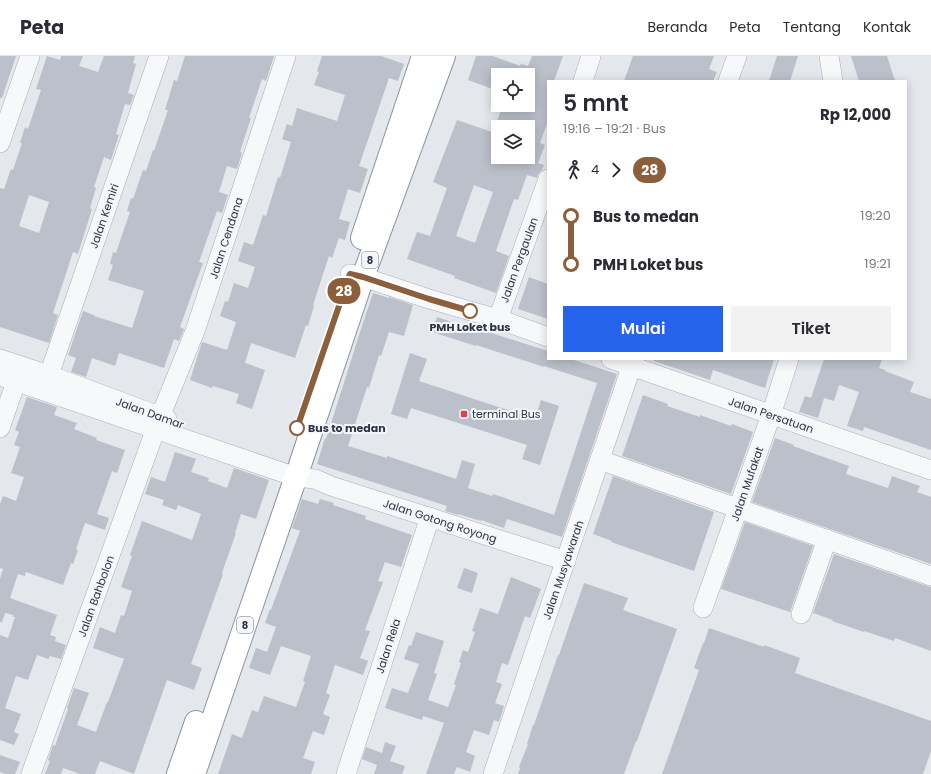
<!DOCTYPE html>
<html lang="id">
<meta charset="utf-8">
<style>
:root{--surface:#fff;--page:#f2f2f3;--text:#2b2b33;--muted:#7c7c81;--line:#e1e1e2;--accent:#2563eb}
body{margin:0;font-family:Poppins,sans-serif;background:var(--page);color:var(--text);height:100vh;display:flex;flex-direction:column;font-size:15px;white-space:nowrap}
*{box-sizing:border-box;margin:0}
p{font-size:13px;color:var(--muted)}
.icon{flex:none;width:22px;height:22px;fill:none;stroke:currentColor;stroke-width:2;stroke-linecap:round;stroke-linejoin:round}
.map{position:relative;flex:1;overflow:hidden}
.sheet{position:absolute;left:547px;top:24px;width:360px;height:280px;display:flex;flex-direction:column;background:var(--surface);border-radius:0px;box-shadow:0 2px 10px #0003}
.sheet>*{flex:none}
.badge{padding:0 8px;border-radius:13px;font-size:14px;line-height:26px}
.tools{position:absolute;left:491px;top:12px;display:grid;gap:8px}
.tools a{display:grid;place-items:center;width:44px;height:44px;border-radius:0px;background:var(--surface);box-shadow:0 2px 10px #0003;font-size:20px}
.map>.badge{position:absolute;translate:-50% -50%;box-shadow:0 0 0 2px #fff}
.legs{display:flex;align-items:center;gap:6px;height:44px;padding:0 16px;font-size:13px}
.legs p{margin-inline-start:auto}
.overview{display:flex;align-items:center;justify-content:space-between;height:68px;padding:0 16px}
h1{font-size:22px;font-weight:600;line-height:30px}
.cta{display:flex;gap:8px;margin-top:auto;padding:8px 16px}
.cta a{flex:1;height:46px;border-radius:0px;background:var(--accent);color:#fff;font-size:16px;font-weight:600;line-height:46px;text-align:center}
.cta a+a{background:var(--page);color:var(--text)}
ul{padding:0 16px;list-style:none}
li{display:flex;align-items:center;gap:14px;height:48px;font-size:15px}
li i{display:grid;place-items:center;width:6px;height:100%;margin:0 5px;background:currentColor}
li i::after{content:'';width:10px;height:10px;margin:-5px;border:3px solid;border-radius:50%;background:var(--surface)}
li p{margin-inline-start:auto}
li:first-child i{background:linear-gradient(#0000 50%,currentColor 0)}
li:last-child i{background:linear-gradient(currentColor 50%,#0000 0)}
header{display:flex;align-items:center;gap:24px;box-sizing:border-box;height:56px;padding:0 20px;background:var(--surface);border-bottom:1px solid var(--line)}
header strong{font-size:19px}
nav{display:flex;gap:22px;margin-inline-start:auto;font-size:14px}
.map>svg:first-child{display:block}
</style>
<header>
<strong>Peta</strong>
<nav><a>Beranda</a><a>Peta</a><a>Tentang</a><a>Kontak</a></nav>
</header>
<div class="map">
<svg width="931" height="718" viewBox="0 0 931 718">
<rect width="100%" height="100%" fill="#e4e7ec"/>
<g fill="#bbc0ca" fill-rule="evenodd">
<path d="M0,0H16L2,42H0Z"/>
<path d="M47,0L60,4L61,0H83L79,10L98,16L104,0H135L133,7L136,8L128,37L134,39L130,49L125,48L116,78L119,79L111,104L104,101L94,131L96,132L90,152L92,153L78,198L73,196L53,257L58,259L49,287L0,271V132L4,133L11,113L13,114L22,87H20L25,71L28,73L41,34L36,33ZM29,139L49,146L39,177L19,170Z"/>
<path d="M185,0H274L266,25L262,23L249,62H251L240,96L242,97L237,113L227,110L219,136L228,139L222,157L217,155L199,206L203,207L180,271L184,273L179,285L174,283L164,312L119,297L115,310L92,302L86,321L71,316L76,302L68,299L83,255L94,259V260L132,272L144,235L108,224L113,209L110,208L113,196L116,197L123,176L130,156L127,155L131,142L133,143L143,114L146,115L153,94L154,95L168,54H165L174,24L177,25Z"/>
<path d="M322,0H381L404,8L398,25L389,22L359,110L368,113L360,137L348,133L339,163L350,166L345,184L339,182L332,202L329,200L313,249L314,250L308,270L306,269L295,302L251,287L245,307L265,314L252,353L236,347L239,338L213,330L212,332L190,324L202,286L227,294L236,266L220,260L225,245L228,246L234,227L248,232L255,211L238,205L244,186L253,189L263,159L266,160L278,121L280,122L291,86L282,83L287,68L292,70L297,52L337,65L345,39L314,29L319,16L317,15Z"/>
<path d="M476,0H493L520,10L521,8L528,10L532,0H563L554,25H548V65L540,87L545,89L538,107L544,109L542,114L538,119L537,122L527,119L518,144L514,143L496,195L509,200L496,237L454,222L455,220L407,203L417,176L430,180L447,132L433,126L457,64L498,78V101H528V71H495L503,49H528L534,33L528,30V19H498V35L468,24ZM474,129L493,136L475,187L456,180Z"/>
<path d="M633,0H714L709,13L717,16L713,25H624Z"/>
<path d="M777,0H798L790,25H769Z"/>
<path d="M851,0H887L895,25H859Z"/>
<path d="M529,221L548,228V263L518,253Z"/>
<path d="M373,237L389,242V241L413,249L404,280L389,276L381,300L379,299L369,332L367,331L348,390L387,402V400L456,423L462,404L475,408L468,432L492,440L493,438L554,459L597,327L544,310V311L476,289V290L432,276L437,261L484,277L485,275L548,295V303H571L617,318L562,481L507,463L504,472L481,464V465L458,458V459L445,455L447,450L317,408L325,382L326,383L355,292V291Z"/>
<path d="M410,297L427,303L419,325L535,363L541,344L559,350L540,409L522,403L527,389L411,352L407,363L391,358Z"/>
<path d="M654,303H774L765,332L713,314L710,324L654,305Z"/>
<path d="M824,303H882L879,312L885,314V315L914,326L910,336L931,343V394L864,371L863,375L847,370L859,336L839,329L834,345L824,342L818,362L799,356L805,340L811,342Z"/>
<path d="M643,339L668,348L667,350L700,361V359L731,370L732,368L753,376L731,438L622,400Z"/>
<path d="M27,341L57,351L54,359L77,367L74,373L97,382L96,384L125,394L117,417L112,415L97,458L109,462L105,474L85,467L76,493L78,494L73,508L71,507L63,529L26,516L25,520L18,518L10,542L57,559L50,579L56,581L55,585L66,589L61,603L50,600L48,603L37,599L28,624L16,620L5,652L21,658L14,676L19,678L14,689L0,684V579L8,582L15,561H13V559L5,557L2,566H0V523L3,513L0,512V448L3,440L16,445L24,421L11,417L20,391L14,389L19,376L15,374Z"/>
<path d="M775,382L794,389L793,390L849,410L846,418L888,432L892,420L920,430L917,436L931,441V508L752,446Z"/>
<path d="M175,396L196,403L191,416L209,422L208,425L227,432L234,412L269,424L256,463L241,458L235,477H236L222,517L223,518L191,608L202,612L194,634L167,624L134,718L100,705L95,718H80L63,712L61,718H45L50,705L48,704L53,689L55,690L68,653L67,652L74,632L89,637L77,669L96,676L107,646H108L124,603L93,592L100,571L115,577L121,559L124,560L132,535L121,531L132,500L130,499L142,465L192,484L201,458L178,449L176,454L162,449L164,444L145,438L151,421L165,426Z"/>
<path d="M613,420L714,456L694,515L611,486L612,485L593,478Z"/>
<path d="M302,443L318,448L320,443L334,447L333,449L366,460L365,463L412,479L401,511L385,506L378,525L383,526L365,574L370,575L360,602L368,605L363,619L335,609L326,637L330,639L323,658L330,661L324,679L313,675L303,702L315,706L311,718H218L232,678L242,682L252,654L258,656L264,640L296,651L305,626L303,625L311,600L281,590L270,619L249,612L256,592L267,596L276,571L265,567L270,553L271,554L280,529L300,475L292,472Z"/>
<path d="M745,466L813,490L790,556L721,533Z"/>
<path d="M834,498L927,530L931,531V595L895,582L894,585L864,575V576L832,565L833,564L813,557Z"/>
<path d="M464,512L478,517L472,537L457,532Z"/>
<path d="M511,521L541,533L530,562L525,560L508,609L502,607L496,626L502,628L495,647L504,650L499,666L494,664L489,679L474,674L466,696L475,700L470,716L457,711L454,718H426L444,667L423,660L422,664L385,652L392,632L408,637L419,608L404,603L409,589L411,590L416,576L444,585L434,617L437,618L428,644L448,651L456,629L454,628L461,607L459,606L463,594L468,596L475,576L472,575L480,552L498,558Z"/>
<path d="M584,527L628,542L623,554L677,573L637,685H636L624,718H518L520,712L519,711L528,688H527L533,669H534L558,599H559Z"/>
<path d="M709,572L764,591V589L800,602L795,617L931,665V695L923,718H662L699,614L694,612L703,587H704Z"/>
<path d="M385,686L396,690L390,705L405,710L402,718H374L377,709L362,703L366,691L382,697Z"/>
<path d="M0,699L20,706L15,718H6L0,716Z"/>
</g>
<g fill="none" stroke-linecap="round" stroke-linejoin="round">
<g stroke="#a9aeb7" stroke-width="20">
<g id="minor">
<path d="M829,0L833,25"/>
<path d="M583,25L591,0"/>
<path d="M728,25L737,0"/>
<path d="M0,87L30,0"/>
<path d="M350,218L363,221L429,243L498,263L548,281"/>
<path d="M498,263L548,123"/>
<path d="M0,303L49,319L167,363"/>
<path d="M611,303L931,414"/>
<path d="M49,319L159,0"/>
<path d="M0,320L296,421L315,423L331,430L566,505"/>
<path d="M0,372L16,326"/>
<path d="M600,404L931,520"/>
<path d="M703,552L771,359L789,303"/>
<path d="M801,558L827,483"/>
<path d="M31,718L160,361L195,275L286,0"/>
<path d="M346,718L430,461"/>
<path d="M493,718L634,303"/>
</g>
</g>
<g stroke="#8b94a3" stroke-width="24">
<g id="highway">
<path d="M362,182L423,0"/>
<path d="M178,718L196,666"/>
<path d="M194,718L300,409L363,221L444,0"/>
</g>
</g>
<use href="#minor" stroke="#f7f8fa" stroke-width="19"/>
<use href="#highway" stroke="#fff" stroke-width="22"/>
</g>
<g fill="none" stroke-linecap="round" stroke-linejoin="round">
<g stroke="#fff" stroke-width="9">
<path id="line-1" d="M297,372L350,218L363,221L429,243L470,255"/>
</g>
<use href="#line-1" stroke="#8b5e3c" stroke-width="6"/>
</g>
<g fill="#fff" stroke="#8b5e3c" stroke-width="2">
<circle cx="470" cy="255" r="7"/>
<circle cx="297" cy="372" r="7"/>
</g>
<rect fill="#d1495b" stroke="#f4f6f9" stroke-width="1.5" x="460" y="354" width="8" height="8" rx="2"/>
<g text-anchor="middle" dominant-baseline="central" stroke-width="4" stroke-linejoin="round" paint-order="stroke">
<g fill="#f4f6f9" stroke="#676e7b" stroke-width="1">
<rect x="362" y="196" width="16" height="16" rx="3"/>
<rect x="237" y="561" width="16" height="16" rx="3"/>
</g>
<g font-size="10" font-weight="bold" fill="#2b3445">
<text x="370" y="204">8</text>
<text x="245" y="569">8</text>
</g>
<g font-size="11" fill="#2b3445" stroke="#f4f6f9">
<text transform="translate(104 160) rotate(-71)">Jalan Kemiri</text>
<text transform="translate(226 182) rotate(-72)">Jalan Cendana</text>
<text transform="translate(519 204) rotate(-70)">Jalan Pergaulan</text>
<text transform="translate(150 357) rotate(20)">Jalan Damar</text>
<text transform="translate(771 359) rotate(19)">Jalan Persatuan</text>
<text transform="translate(747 428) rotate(-71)">Jalan Mufakat</text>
<text transform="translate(440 465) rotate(18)">Jalan Gotong Royong</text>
<text transform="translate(563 514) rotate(-71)">Jalan Musyawarah</text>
<text transform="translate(96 540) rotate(-70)">Jalan Bahbolon</text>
<text transform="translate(388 590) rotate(-72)">Jalan Rela</text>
</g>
<g font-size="11" font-weight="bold" fill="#2b3445" stroke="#f4f6f9">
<text x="470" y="271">PMH Loket bus</text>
<text x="308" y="372" text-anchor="start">Bus to medan</text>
</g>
<g font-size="11" fill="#2b3445" stroke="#f4f6f9" text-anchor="start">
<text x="472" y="358">terminal Bus</text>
</g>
</g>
</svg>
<div class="tools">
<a><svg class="icon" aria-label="locate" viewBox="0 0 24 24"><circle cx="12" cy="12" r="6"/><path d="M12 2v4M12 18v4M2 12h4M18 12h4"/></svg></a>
<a><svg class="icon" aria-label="layers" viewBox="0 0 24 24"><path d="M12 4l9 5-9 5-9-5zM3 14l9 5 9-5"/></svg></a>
</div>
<b class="badge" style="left:344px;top:235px;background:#8b5e3c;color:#fff">28</b>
<section class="sheet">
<div class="overview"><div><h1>5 mnt</h1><p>19:16 – 19:21 · Bus</p></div><b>Rp 12,000</b></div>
<div class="legs"><svg class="icon" aria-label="walk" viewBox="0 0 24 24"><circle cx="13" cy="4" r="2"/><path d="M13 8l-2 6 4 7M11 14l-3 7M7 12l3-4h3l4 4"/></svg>4<svg class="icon" aria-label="forward" viewBox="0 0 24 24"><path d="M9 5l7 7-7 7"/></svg><b class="badge" style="background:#8b5e3c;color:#fff">28</b></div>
<ul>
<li><i style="color:#8b5e3c"></i><b>Bus to medan</b><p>19:20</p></li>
<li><i style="color:#8b5e3c"></i><b>PMH Loket bus</b><p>19:21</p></li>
</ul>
<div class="cta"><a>Mulai</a><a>Tiket</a></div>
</section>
</div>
